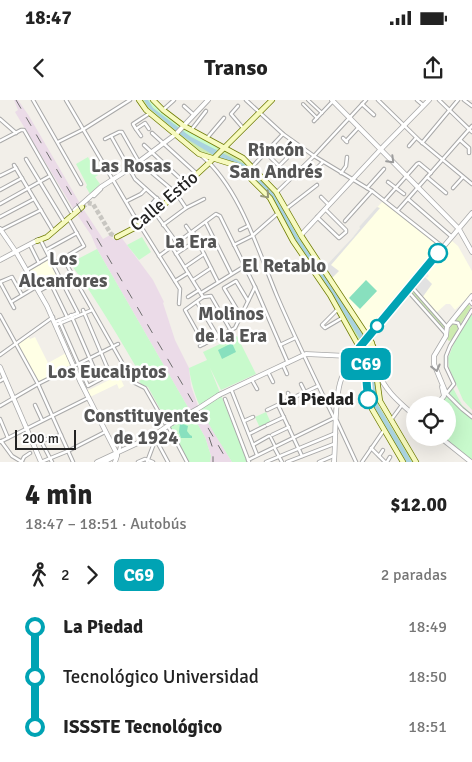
<!DOCTYPE html>
<html lang="es">
<meta charset="utf-8">
<style>
:root{--surface:#fff;--page:#f6f6f6;--text:#222;--muted:#767676}
body{margin:0;font-family:Signika,sans-serif;background:var(--page);color:var(--text);height:100vh;display:flex;flex-direction:column;font-size:19px;white-space:nowrap}
*{box-sizing:border-box;margin:0}
p{font-size:16px;color:var(--muted)}
.icon{flex:none;width:28px;height:28px;fill:none;stroke:currentColor;stroke-width:2;stroke-linecap:round;stroke-linejoin:round}
.map{position:relative;height:362px;overflow:hidden}
.side{display:flex;flex-direction:column;background:var(--surface);flex:1}
.side>*{flex:none}
.badge{padding:0 10px;border-radius:8px;font-size:18px;line-height:32px}
.tools{position:absolute;left:406px;top:296px;display:grid;gap:10px}
.tools a{display:grid;place-items:center;width:50px;height:50px;border-radius:50%;background:var(--surface);box-shadow:0 5px 20px #0002;font-size:25px}
.scale{position:absolute;left:15px;bottom:12px;width:61px;box-sizing:border-box;padding-left:5px;border:2px solid #222;border-top:0;font-size:14px;line-height:18px;white-space:nowrap;color:#222;-webkit-text-stroke:4px #fff;paint-order:stroke}
.map>.badge{position:absolute;translate:-50% -50%;box-shadow:0 0 0 2px #fff}
.legs{display:flex;align-items:center;gap:8px;height:55px;padding:0 25px;font-size:16px}
.legs p{margin-inline-start:auto}
.summary{display:flex;align-items:center;justify-content:space-between;height:85px;padding:0 25px}
h1{font-size:28px;font-weight:700;line-height:38px}
ul{padding:0 25px;list-style:none}
li{display:flex;align-items:center;gap:18px;height:50px;font-size:19px}
li i{display:grid;place-items:center;width:8px;height:100%;margin:0 6px;background:currentColor}
li i::after{content:'';width:12px;height:12px;margin:-6px;border:4px solid;border-radius:50%;background:var(--surface)}
li p{margin-inline-start:auto}
li:first-child i{background:linear-gradient(#0000 50%,currentColor 0)}
li:last-child i{background:linear-gradient(currentColor 50%,#0000 0)}
.status{display:flex;justify-content:space-between;align-items:center;height:35px;padding:0 25px;background:var(--surface);direction:ltr}
.status svg{height:14px;fill:currentColor}
header{display:flex;justify-content:space-between;align-items:center;height:65px;padding:0 25px;background:var(--surface);font-size:22px;font-weight:700}
.map>svg:first-child{display:block}
</style>
<div class="status"><b>18:47</b><svg viewBox="0 0 49 12"><path d="M0 12V9h3v3zM5 12V6h3v6zM10 12V3h3v9zM15 12V0h3v12zM26 1h20v11H26zM47 4h2v5h-2z"/></svg></div>
<header><svg class="icon" aria-label="back" viewBox="0 0 24 24"><path d="M15 5l-7 7 7 7"/></svg>Transo<svg class="icon" aria-label="share" viewBox="0 0 24 24"><path d="M12 15V3M7 8l5-5 5 5M5 13v7h14v-7"/></svg></header>
<div class="map">
<svg width="472" height="362" viewBox="0 0 472 362">
<rect width="100%" height="100%" fill="#f2efe9"/>
<path fill="#ebdbe8" d="M14,0H18L29,16L82,107L103,139L110,135L113,139L121,137L153,180L164,202L163,203L175,240L189,268L191,286L198,306L232,362H210L211,356L205,337L97,149L91,135L76,113L15,12L18,10Z"/>
<g fill="#ffffe5">
<path d="M383,101L438,145L367,230L325,167L353,137L360,128L359,127Z"/>
<path d="M451,140L458,146L472,171V193L455,210L450,204H446L436,213L412,186L423,174L427,178L429,176L425,171Z"/>
<path d="M49,159L59,179L40,189L28,170Z"/>
<path d="M28,236L30,239L35,237L48,263L66,253L71,267L38,283L17,244Z"/>
<path d="M119,275L124,286L119,289L117,284L90,297L87,291Z"/>
</g>
<g fill="#cdebb0">
<path d="M141,0H152L155,5L185,29L247,63L277,95L299,137L310,150L372,247L379,306L413,362H404L369,300L363,248L292,137L280,113L244,69L199,51L192,47L144,6Z"/>
<path d="M411,187L446,226L443,228L408,190Z"/>
<path d="M468,204L471,207L460,225L457,221H454Z"/>
<path d="M453,224L457,225L458,228L453,239L449,241L447,239L451,225Z"/>
</g>
<g fill="#c8facc">
<path d="M148,0H152L161,11L178,24L180,26L179,28L153,8Z"/>
<path d="M185,30L214,46L217,48L216,51L183,32Z"/>
<path d="M88,57L98,75L95,77L100,84L90,94L86,87L87,85L76,64Z"/>
<path d="M142,137L151,152L139,160L127,145Z"/>
<path d="M97,149L205,337L211,356L210,362H189L148,287L141,284L139,281L143,279C120,239 97,200 70,163Z"/>
<path d="M472,214V310L463,300L449,268L448,258L455,241Z"/>
<path d="M237,236L256,274L221,290L210,268L248,362H232C213,330 194,306 189,268L207,260L203,252Z"/>
<path d="M453,288L462,305L472,314V361L444,338H448V305H439Z"/>
<path d="M266,312L271,323L260,328L255,317Z"/>
</g>
<g fill="#88e0be">
<path d="M366,180L377,191L360,209L349,198Z"/>
<path d="M232,243L236,252L222,259L218,250Z"/>
<path d="M180,323L188,326L187,331L190,335L192,336V338H181L179,332Z"/>
</g>
<g fill="#e2e2e2">
<path d="M377,107L380,108L331,165L339,171L332,178L325,167L353,137L360,128L359,127Z"/>
<path d="M422,177H425L432,184L422,198L413,187Z"/>
</g>
<path fill="#aad3df" d="M144,0H148L153,8L191,37L248,66L275,94L298,137L347,209L370,246L378,305L412,362H405L373,306L366,249L324,181L294,138L274,101L244,68L238,64L218,58L182,36L148,7Z"/>
<g fill="none" stroke-linecap="round" stroke-linejoin="round">
<path stroke="#c8c6c1" stroke-width="4.5" stroke-dasharray="4.5 2" stroke-linecap="butt" d="M82,107L88,103L93,104L111,134L117,137"/>
<g stroke="#a9a9a9" stroke-width="4">
<g id="pedestrian">
<path d="M308,0L322,13"/>
<path d="M303,4L317,18"/>
<path d="M270,336L275,346"/>
</g>
</g>
<g stroke="#a9a9a9" stroke-width="4.5">
<g id="minor">
<path d="M33,0L81,84"/>
<path d="M66,0L133,114L180,189L179,204"/>
<path d="M246,0L283,34L314,56L372,91L443,147"/>
<path d="M378,0L419,40L472,84"/>
<path d="M417,0L423,5"/>
<path d="M439,0L472,32"/>
<path d="M464,0L472,6"/>
<path d="M362,4L374,15"/>
<path d="M184,6L194,15"/>
<path d="M238,6L231,14L243,28"/>
<path d="M163,10L174,0"/>
<path d="M0,19L16,33"/>
<path d="M314,21L333,1"/>
<path d="M136,29L141,36"/>
<path d="M149,29L145,23L136,29L133,24L150,13"/>
<path d="M192,29L206,11"/>
<path d="M152,33L197,74"/>
<path d="M111,36L135,79L164,105"/>
<path d="M207,38L224,18"/>
<path d="M343,38L347,42"/>
<path d="M105,39L119,32H122L139,62L176,93L186,108"/>
<path d="M460,40L469,48V53"/>
<path d="M0,41L21,30H24L71,112"/>
<path d="M346,41L359,27"/>
<path d="M58,42L84,29L130,0"/>
<path d="M422,43L458,0"/>
<path d="M274,44L287,58L279,66"/>
<path d="M144,45L186,84"/>
<path d="M409,46L416,38"/>
<path d="M266,53L284,71"/>
<path d="M202,56C240,89 258,150 277,196C295,238 315,279 335,320"/>
<path d="M26,59L63,120"/>
<path d="M14,65L52,129"/>
<path d="M252,67L283,34"/>
<path d="M312,73L323,62"/>
<path d="M341,73L346,66L347,57"/>
<path d="M0,76L16,68"/>
<path d="M427,77L446,93"/>
<path d="M388,82L404,94"/>
<path d="M367,88L384,69"/>
<path d="M453,88L463,77"/>
<path d="M0,90L22,78"/>
<path d="M277,92L314,56L366,0"/>
<path d="M94,96L101,89"/>
<path d="M321,97L329,105"/>
<path d="M408,99L452,137"/>
<path d="M385,100L417,64L419,63L431,73"/>
<path d="M127,101L141,94L146,89"/>
<path d="M0,104L50,76"/>
<path d="M149,107L157,98"/>
<path d="M286,109L317,85"/>
<path d="M398,110L472,26"/>
<path d="M155,113L177,143"/>
<path d="M0,117L34,99"/>
<path d="M317,117L339,138L346,132V130L325,109"/>
<path d="M345,121L372,91"/>
<path d="M206,123L231,173"/>
<path d="M163,125L186,108L204,99"/>
<path d="M186,126L191,133"/>
<path d="M1,130L41,110"/>
<path d="M240,130L248,126"/>
<path d="M193,132L218,182"/>
<path d="M41,141L78,213"/>
<path d="M30,145L39,163"/>
<path d="M234,145L252,136L277,114"/>
<path d="M172,147L203,197"/>
<path d="M46,150L77,133"/>
<path d="M176,154L197,140"/>
<path d="M159,156L216,114L220,116L255,187L288,263"/>
<path d="M63,158L133,282L145,288L165,323"/>
<path d="M53,164L84,146L70,121"/>
<path d="M185,167L204,154"/>
<path d="M27,170L49,157"/>
<path d="M193,180L211,168"/>
<path d="M175,181L188,173"/>
<path d="M0,182L12,177L22,195"/>
<path d="M0,182L14,208"/>
<path d="M51,184L67,217"/>
<path d="M411,186L447,227"/>
<path d="M407,190L446,234"/>
<path d="M39,191L61,179"/>
<path d="M201,193L245,166"/>
<path d="M188,197L199,190"/>
<path d="M469,200L472,204"/>
<path d="M11,202L36,187"/>
<path d="M197,202L218,237"/>
<path d="M338,209L322,225L325,228L342,218"/>
<path d="M83,210L110,274"/>
<path d="M0,215L38,284L73,362"/>
<path d="M71,215L99,280"/>
<path d="M241,216L224,188L236,181L248,201"/>
<path d="M59,220L88,286L118,270"/>
<path d="M55,222L78,213"/>
<path d="M452,222L458,223L460,228"/>
<path d="M56,225L92,210"/>
<path d="M204,244L185,210L203,197L211,196L231,231"/>
<path d="M280,245L295,238"/>
<path d="M200,246L235,228L255,187"/>
<path d="M0,255L53,217"/>
<path d="M283,265L287,274"/>
<path d="M268,272L273,282"/>
<path d="M252,280L257,289"/>
<path d="M0,281L5,278"/>
<path d="M301,284L305,292"/>
<path d="M231,289L257,355"/>
<path d="M288,293L290,299"/>
<path d="M446,293L462,309L472,317"/>
<path d="M446,294L454,284L446,267V256L450,246L472,210"/>
<path d="M225,299L249,362"/>
<path d="M35,305L42,320"/>
<path d="M278,305L302,356"/>
<path d="M0,306L38,284L118,244"/>
<path d="M267,310L318,286"/>
<path d="M0,319L8,338"/>
<path d="M391,320L402,305"/>
<path d="M244,321L253,317"/>
<path d="M337,321L356,362"/>
<path d="M267,325L284,317"/>
<path d="M169,328L187,362"/>
<path d="M249,334L265,326"/>
<path d="M272,335L289,327"/>
<path d="M154,336L168,362"/>
<path d="M1,341L12,356L22,362"/>
<path d="M0,342L88,298"/>
<path d="M253,345L269,336"/>
<path d="M371,348L385,362"/>
<path d="M275,349L282,362"/>
<path d="M119,351L121,343L119,340L122,332"/>
<path d="M379,356L383,350"/>
<path d="M248,360L334,318"/>
<path d="M22,361L24,357L30,353"/>
<path d="M41,362L68,351L105,332"/>
<path d="M52,362L41,341L61,335"/>
<path d="M138,362L145,359L153,362"/>
<path d="M147,362L156,338"/>
<path d="M266,362L336,333"/>
<path d="M287,362L334,344"/>
<path d="M319,362L333,356"/>
<path d="M362,362L384,330"/>
<path d="M387,362L390,357"/>
</g>
</g>
<g stroke="#a9a9a9" stroke-width="5.5">
<g id="tertiary">
<path d="M332,0L459,129L472,152"/>
<path d="M75,110L101,87L129,69L176,34L208,0"/>
<path d="M0,129L16,152L47,206L80,281L116,352L117,356L115,362"/>
<path d="M301,135L381,49L429,0"/>
<path d="M0,160L38,140"/>
<path d="M0,267L41,362"/>
<path d="M377,270C385,291 399,302 415,316"/>
<path d="M446,293L434,264V256L446,236L447,227L472,196"/>
<path d="M219,295L306,254L348,256L355,252"/>
<path d="M437,305L444,296L442,287"/>
<path d="M441,338L471,362"/>
<path d="M97,362L153,336L172,323"/>
<path d="M104,362L117,355"/>
<path d="M334,362C336,338 334,305 340,283C345,265 357,251 368,236L472,113"/>
</g>
</g>
<g stroke="#707d05" stroke-width="6">
<g id="secondary">
<path d="M139,0L146,10L199,54L238,66L270,98L293,141L330,195L362,252L365,262L368,299L372,309L403,362"/>
<path d="M153,0L163,10L184,26L243,58L276,92L302,137L372,243L380,301L416,362"/>
<path d="M117,137L140,125L155,113L209,63L272,0"/>
<path d="M37,141L47,137L82,107"/>
<path d="M358,246L367,234"/>
<path d="M362,252L368,244H370L373,246"/>
</g>
</g>
<use href="#pedestrian" stroke="#fff" stroke-width="2"/>
<use href="#minor" stroke="#fff" stroke-width="2.5"/>
<use href="#tertiary" stroke="#fff" stroke-width="4"/>
<use href="#secondary" stroke="#f7fabf" stroke-width="4.5"/>
<g stroke="#707070" stroke-width="1" stroke-dasharray="10 10" stroke-linecap="butt">
<path d="M16,0L228,362"/>
<path d="M209,337L213,349V362"/>
</g>
<g stroke="#a9a9a9" stroke-width="5.5" stroke-linecap="butt">
<path id="tertiary-bridge" d="M172,323L199,308L219,295"/>
</g>
<use href="#tertiary-bridge" stroke="#fff" stroke-width="4"/>
</g>
<defs><path id="oneway-chevron" d="M-2-3.5L2.5 0L-2 3.5" fill="none" stroke-width="1.6" stroke-linecap="round" stroke-linejoin="round" transform="scale(1.25)"/></defs>
<g stroke="#9c9c9c">
<use href="#oneway-chevron" transform="translate(391 60) rotate(45)"/>
<use href="#oneway-chevron" transform="translate(436 268) rotate(76)"/>
</g>
<use stroke="#979978" href="#oneway-chevron" transform="translate(266 95) rotate(49)"/>
<g fill="none" stroke-linecap="round" stroke-linejoin="round">
<g stroke="#fff" stroke-width="11">
<path id="line-1" d="M368,299L365,262L359,248L438,153"/>
</g>
<use href="#line-1" stroke="#00a3b4" stroke-width="8"/>
</g>
<g fill="#fff" stroke="#00a3b4" stroke-width="2.5">
<circle cx="438" cy="153" r="9"/>
<circle cx="377" cy="226" r="6"/>
<circle cx="368" cy="299" r="9"/>
</g>
<g text-anchor="middle" dominant-baseline="central" stroke-width="5" stroke-linejoin="round" paint-order="stroke">
<g font-size="18" fill="#222" stroke="#fff">
<text transform="translate(164 101) rotate(-40)">Calle Estío</text>
</g>
<g font-size="18" font-weight="bold" fill="#222" stroke="#fff" text-anchor="end">
<text x="354" y="299">La Piedad</text>
</g>
<g font-size="19" font-weight="bold" fill="#555" stroke="#fff">
<text x="276" y="50">Rincón<tspan x="276" dy="22">San Andrés</tspan></text>
<text x="131" y="66">Las Rosas</text>
<text x="191" y="142">La Era</text>
<text x="63" y="159">Los<tspan x="63" dy="22">Alcanfores</tspan></text>
<text x="284" y="166">El Retablo</text>
<text x="231" y="214">Molinos<tspan x="231" dy="22">de la Era</tspan></text>
<text x="107" y="272">Los Eucaliptos</text>
<text x="146" y="316">Constituyentes<tspan x="146" dy="22">de 1924</tspan></text>
</g>
</g>
</svg>
<div class="tools">
<a><svg class="icon" aria-label="locate" viewBox="0 0 24 24"><circle cx="12" cy="12" r="6"/><path d="M12 2v4M12 18v4M2 12h4M18 12h4"/></svg></a>
</div>
<div class="scale">200 m</div>
<b class="badge" style="left:366px;top:264px;background:#00a3b4;color:#fff">C69</b>
</div>
<section class="side">
<div class="summary"><div><h1>4 min</h1><p>18:47 – 18:51 · Autobús</p></div><b>$12.00</b></div>
<div class="legs"><svg class="icon" aria-label="walk" viewBox="0 0 24 24"><circle cx="13" cy="4" r="2"/><path d="M13 8l-2 6 4 7M11 14l-3 7M7 12l3-4h3l4 4"/></svg>2<svg class="icon" aria-label="forward" viewBox="0 0 24 24"><path d="M9 5l7 7-7 7"/></svg><b class="badge" style="background:#00a3b4;color:#fff">C69</b><p>2 paradas</p></div>
<ul>
<li><i style="color:#00a3b4"></i><b>La Piedad</b><p>18:49</p></li>
<li><i style="color:#00a3b4"></i><span>Tecnológico Universidad</span><p>18:50</p></li>
<li><i style="color:#00a3b4"></i><b>ISSSTE Tecnológico</b><p>18:51</p></li>
</ul>
</section>
